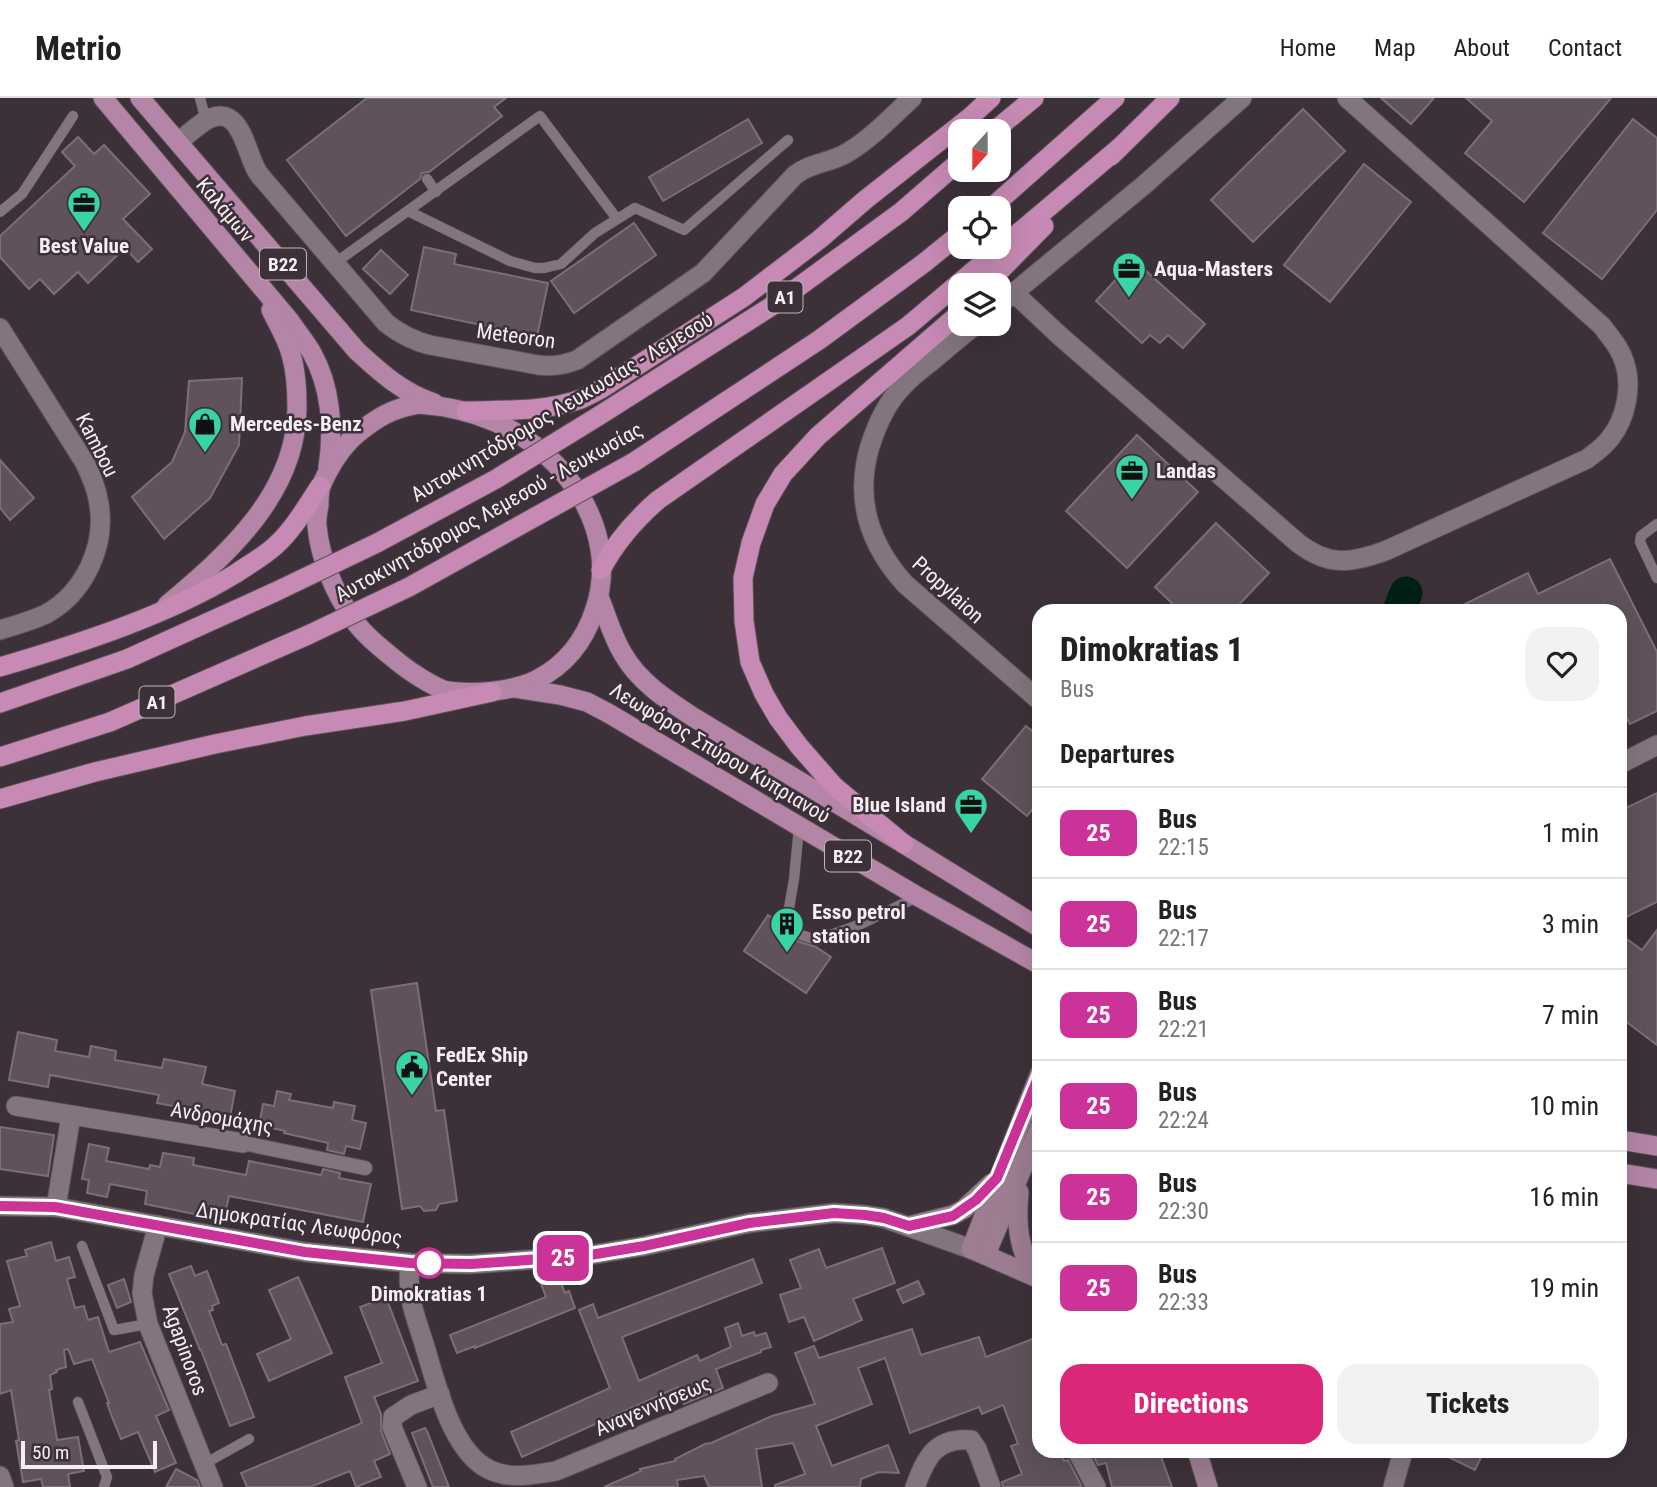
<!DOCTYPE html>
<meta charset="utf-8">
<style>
:root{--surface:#fff;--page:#f2f2f2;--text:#222;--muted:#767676;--line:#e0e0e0;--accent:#db2777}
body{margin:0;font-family:"Roboto Condensed",sans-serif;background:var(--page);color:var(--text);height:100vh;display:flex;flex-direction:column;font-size:26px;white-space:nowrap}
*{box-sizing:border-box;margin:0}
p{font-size:23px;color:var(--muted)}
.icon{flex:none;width:38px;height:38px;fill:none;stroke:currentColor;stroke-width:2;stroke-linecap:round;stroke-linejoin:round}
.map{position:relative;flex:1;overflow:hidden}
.panel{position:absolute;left:1032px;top:506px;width:595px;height:854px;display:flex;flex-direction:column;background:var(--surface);border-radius:21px;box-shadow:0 7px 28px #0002}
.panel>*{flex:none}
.badge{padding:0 14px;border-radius:10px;font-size:24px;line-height:46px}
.needle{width:46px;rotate:201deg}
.tools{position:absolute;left:948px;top:21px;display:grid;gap:14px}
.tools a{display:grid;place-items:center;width:63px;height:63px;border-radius:14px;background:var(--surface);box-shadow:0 7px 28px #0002;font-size:35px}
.scale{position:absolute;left:21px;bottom:18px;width:136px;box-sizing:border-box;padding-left:7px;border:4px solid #f6eef3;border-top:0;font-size:19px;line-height:24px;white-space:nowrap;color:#f6eef3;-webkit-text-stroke:5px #3d3139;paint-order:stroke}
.map>.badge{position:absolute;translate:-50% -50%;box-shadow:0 0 0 4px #fff}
h2{padding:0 28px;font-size:26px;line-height:63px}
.round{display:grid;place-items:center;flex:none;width:74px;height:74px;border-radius:21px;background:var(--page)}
.head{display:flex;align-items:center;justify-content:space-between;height:119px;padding:0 28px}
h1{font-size:33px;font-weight:800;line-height:52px}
.button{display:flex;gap:14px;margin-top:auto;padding:14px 28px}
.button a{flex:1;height:80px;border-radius:21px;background:var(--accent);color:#fff;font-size:28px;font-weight:800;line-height:80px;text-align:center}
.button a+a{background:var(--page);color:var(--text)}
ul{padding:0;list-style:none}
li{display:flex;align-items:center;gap:21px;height:91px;padding:0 28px;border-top:2px solid var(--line)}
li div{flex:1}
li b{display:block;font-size:26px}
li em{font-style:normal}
li .badge{min-width:77px;font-weight:700;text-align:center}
header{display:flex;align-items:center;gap:42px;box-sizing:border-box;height:98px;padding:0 35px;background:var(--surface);border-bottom:2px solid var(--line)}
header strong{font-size:33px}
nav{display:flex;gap:38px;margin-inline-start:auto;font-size:24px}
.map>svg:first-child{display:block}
</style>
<header>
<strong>Metrio</strong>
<nav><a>Home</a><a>Map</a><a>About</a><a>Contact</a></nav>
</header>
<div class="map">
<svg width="1657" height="1389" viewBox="0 0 1657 1389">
<rect width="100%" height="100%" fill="#3d3139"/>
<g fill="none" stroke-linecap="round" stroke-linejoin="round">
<path stroke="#002016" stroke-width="33" d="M1399,513L1406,495"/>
</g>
<g fill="#5f525b" stroke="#7c6e78" stroke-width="2">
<path d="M367,0H506L494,9L502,18L429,74L422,75L420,81L346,138L287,62Z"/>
<path d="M1381,0H1434L1411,26Z"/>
<path d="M1466,0H1611L1524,104L1465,55L1492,23Z"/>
<path d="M1303,11L1345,53L1253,144L1211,102Z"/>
<path d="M748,21L762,45L663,103L649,79Z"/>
<path d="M1633,21L1657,40V112L1602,181L1543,135Z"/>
<path d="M78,39L94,56L104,47L150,96L123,121L152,151L138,164L125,150L88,185L78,174L54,196L40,181L29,191L0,159V138L75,68L62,54Z"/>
<path d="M1364,66L1411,104L1330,204L1284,167Z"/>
<path d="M634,125L656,157L574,215L551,183Z"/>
<path d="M424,149L456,156L454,166L548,185L537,239L411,212Z"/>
<path d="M381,152L408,177L390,196L363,171Z"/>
<path d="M1134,162L1205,226L1183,250L1168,237L1160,245L1150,237L1142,245L1096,203Z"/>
<path d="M242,280L239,347L210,400L164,441L132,399L172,364L185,334L189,283Z"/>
<path d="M1137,337L1198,394L1127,470L1066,413Z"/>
<path d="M0,362L34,400L10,422L0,410Z"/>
<path d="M1216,425L1269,475L1233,513H1180L1155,489Z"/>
<path d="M1610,461L1657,554V613L1630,626L1620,608V513H1451L1528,475L1538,496Z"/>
<path d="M1026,628L1040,639V702L1027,718L982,681Z"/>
<path d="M1657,695V804L1620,822V713Z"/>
<path d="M768,817L784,828L789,838L797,843L816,849L831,859L806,895L744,853Z"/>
<path d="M1657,832V947L1620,919V836L1642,852Z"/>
<path d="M417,885L436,1013L444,1012L457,1103L439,1106L436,1112L424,1113L420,1108L402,1111L371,892Z"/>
<path d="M18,934L57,942L55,953L89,959L91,948L116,953L115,962L162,970L164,961L206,969L202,986L235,993L230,1019L157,1005L159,997L50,977L48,989L9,982Z"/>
<path d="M277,993L291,996L289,1002L333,1010L334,1004L355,1008L352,1022L366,1025L360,1051L346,1048L344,1056L327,1052L328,1045L284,1035L285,1033L259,1027L263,1006L274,1008Z"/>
<path d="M0,1029L54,1037L48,1078L0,1071Z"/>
<path d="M89,1046L109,1050L106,1063L149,1071L150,1067L160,1069L163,1055L194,1060L193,1067L246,1077L249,1063L321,1077L323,1071L340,1075L339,1080L371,1086L363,1124L229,1098L224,1122L145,1106L147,1093L110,1086L107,1099L87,1095L89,1082L82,1081Z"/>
<path d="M51,1144L56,1163L69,1159L75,1179L67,1181L75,1210L84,1208L88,1222L98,1219L109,1254L140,1244L169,1312L156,1318L176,1365L155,1374L138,1334L121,1341L112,1319L107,1305H109L92,1261L74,1266L68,1251L64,1252L66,1269L56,1272L57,1274L50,1277L52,1291L49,1292L57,1342L78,1339L84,1373L68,1376L70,1389H43L41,1381L23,1384L16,1343L19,1342L11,1292L0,1296V1226L13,1224L9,1211L20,1208L7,1163L27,1158L25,1152Z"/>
<path d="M882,1150L895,1185L853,1201L862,1222L814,1243L804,1219L789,1224L780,1197L801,1190L790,1162L819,1151L826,1170Z"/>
<path d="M753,1161L762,1185L622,1239L639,1283L697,1257L700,1263L731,1249L725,1230L738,1225L742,1238L754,1234L755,1238L766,1235L771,1249L761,1252V1254L716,1271L723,1290L684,1306L678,1289L522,1359L511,1334L610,1290L579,1212L593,1206L598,1220Z"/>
<path d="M191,1168L195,1178L207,1173L219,1205L212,1208L213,1212L209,1213L222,1247L226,1246L254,1319L230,1328L201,1252H200L169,1176Z"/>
<path d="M298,1179L332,1255L269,1283L257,1256L291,1241L269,1192Z"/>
<path d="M559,1179L565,1195L569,1193L575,1210L475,1250V1248L457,1255L450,1237L546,1199L541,1186Z"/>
<path d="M124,1181L131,1204L117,1210L108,1187Z"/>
<path d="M918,1183L924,1196L903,1205L897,1192Z"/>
<path d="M386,1199L418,1283L374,1299L381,1316V1333L390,1356L374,1363L381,1379L356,1389L350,1373L310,1389H247L241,1375L362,1325L345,1279L382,1265L360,1209Z"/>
<path d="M912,1231L921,1257L979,1239L986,1259L1040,1238V1353H1059L1064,1363L1068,1362L1082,1389H1003L1002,1384L1022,1376L1011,1348L1018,1346L1003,1307L982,1316L979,1309L910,1335L885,1260L858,1270L872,1306L816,1328L832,1368L888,1347L899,1375L879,1374L861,1381L860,1389H775V1387L805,1376L793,1345L756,1351L762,1389H709L704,1378L677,1382L678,1389H604L641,1373L640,1371L675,1363V1361L705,1346L711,1345L772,1318L815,1306L795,1255L814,1248L819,1260Z"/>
<path d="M425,1330L427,1333L449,1389H433L412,1335Z"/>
<path d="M1091,1353H1159L1172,1389H1112L1106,1365L1098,1367Z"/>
<path d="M1436,1353H1484L1475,1372Z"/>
<path d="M176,1371L197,1382L200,1389H166Z"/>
</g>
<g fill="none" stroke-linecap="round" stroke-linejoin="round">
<g stroke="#5b5058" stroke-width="11">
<g id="service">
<path d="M200,0L206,23"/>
<path d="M427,81L436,94"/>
<path d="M408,113L510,163L535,170H544L561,166L595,135L635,110L684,132L788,42"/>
<path d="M0,114L22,96L73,18"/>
<path d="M335,165L540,18L617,121"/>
<path d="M1657,426L1641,438L1640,444L1657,480"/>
<path d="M799,729L794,781L788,816L794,832L801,837L817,842L861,826L917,799"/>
<path d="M82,1148L114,1232L148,1226"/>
<path d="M78,1304L107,1379L104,1389"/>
<path d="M204,1366L249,1341"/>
</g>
</g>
<g stroke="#5b5058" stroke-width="16">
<path id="pedestrian" d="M243,1045L365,1070"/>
</g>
<g stroke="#5b5058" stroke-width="21">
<g id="minor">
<path d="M178,44C187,37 196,29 205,23C238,3 245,48 254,67C256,72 259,77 263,81L386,225C400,236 413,243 430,247L538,267C552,269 564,267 577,262L703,175L795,77C810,65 829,65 845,56C870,42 891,19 912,0"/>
<path d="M1014,195L1060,238L1298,445C1329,469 1351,465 1385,453L1587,361C1596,354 1605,348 1611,339C1626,320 1632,289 1625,266C1621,251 1611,240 1602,228L1347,0"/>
<path d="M999,207L1144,87L1242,0"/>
<path d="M977,226C960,239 944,253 927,267C919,273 910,280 903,288C886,305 877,326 870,348C854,401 869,446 905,486L1040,603"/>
<path d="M1620,666L1657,647"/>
<path d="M16,1008L243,1045"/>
<path d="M56,1109L71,1018"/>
<path d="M158,1127L144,1177L142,1195L148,1226L213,1389"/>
<path d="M410,1165C409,1176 409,1187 410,1197C413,1215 420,1232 425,1249C436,1285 450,1346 483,1368C506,1383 531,1377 556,1373L768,1285"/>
<path d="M1077,1353L1096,1389"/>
<path d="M0,1378L4,1389"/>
<path d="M417,1389L392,1329L393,1319L411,1307L440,1296"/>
<path d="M915,1389C926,1360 935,1339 971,1342L977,1351L991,1389"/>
<path d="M1393,1389L1402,1357"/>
</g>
</g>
<g stroke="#5b5058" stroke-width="21">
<g id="tertiary">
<path d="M0,230L85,365C91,378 97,391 99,406C106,449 84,495 46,516C31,523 16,527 0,532"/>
<path d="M0,1108L56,1109L305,1154L410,1165L470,1166L584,1158L644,1148L749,1125L834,1115L865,1117L884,1120L971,1151"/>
</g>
</g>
<g stroke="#5b5058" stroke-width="21">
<g id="secondary">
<path d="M1040,975L971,1151L1040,1181"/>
<path d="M1019,1094C1016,1127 1018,1150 1035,1178"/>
<path d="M909,1128L953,1117L964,1111L992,1085"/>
<path d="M986,1156L1040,1029"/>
<path d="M1197,1353L1208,1389"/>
</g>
</g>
<g stroke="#5b5058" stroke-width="21">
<g id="primary">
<path d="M103,0L290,223C297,234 306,244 312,255C331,289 334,331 328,369"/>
<path d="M140,0L357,253C381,275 403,295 434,305"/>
<path d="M419,306C446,308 470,313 495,324C566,355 621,433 595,511C585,542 566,567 536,582C514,593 473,597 448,593C436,591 409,573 398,564C382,551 365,538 353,521C334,494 320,460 317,428C316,421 318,414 319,407C319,400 319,392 322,386C325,378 330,370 334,363C341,352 348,343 358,335C378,319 393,310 419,306Z"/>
<path d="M599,499C607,518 612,538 623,556C639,584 667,602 693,619L904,746L1040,830"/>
<path d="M167,507C228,456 297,395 297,309C297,291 296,273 291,256C287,241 278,226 271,212"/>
<path d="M515,590L560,597L587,604L608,615L917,798L1040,867"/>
<path d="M1620,1042L1657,1048"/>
<path d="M1620,1075L1657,1081"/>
</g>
</g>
<g stroke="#5b5058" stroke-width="21">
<g id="trunk">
<path d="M994,33L1034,0"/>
<path d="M1111,58L1170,0"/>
<path d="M991,110L1115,0"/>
<path d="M986,187L1044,128"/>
<path d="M466,313C504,312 545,314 581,301C588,298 595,294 601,291L744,199L820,141L865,102L969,20L991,0"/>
<path d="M597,319L775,206L901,114L961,62"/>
<path d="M634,364L819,242L924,165L961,135"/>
<path d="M601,472C615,445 635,422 658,402L908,228L1119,50"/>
<path d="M0,569C78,546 166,518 235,476C248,467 263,459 275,448C293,432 307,408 320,388"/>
<path d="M0,605L127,561L275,494"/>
<path d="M0,659L110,624L308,537"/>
<path d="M0,701L95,674L215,646L305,628L405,613L492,594"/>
<path d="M904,746L834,688L799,648L778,620L764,596L750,564L744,523L743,480L751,445L765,406L783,376L818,338L961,214"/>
</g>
</g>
<use href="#service" stroke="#83757e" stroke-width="10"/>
<use href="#pedestrian" stroke="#83757e" stroke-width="14"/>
<use href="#minor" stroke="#83757e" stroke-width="19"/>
<use href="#tertiary" stroke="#83757e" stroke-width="19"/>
<use href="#secondary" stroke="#9c7d92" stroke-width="19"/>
<use href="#primary" stroke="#b585a7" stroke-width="19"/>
<use href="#trunk" stroke="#c68ab4" stroke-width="19"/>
<g stroke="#5b5058" stroke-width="21" stroke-linecap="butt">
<g id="trunk-bridge">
<path d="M275,494L377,445L496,381L597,319"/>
<path d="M308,537L409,489L634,364"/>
</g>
</g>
<use href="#trunk-bridge" stroke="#c68ab4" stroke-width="19"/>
</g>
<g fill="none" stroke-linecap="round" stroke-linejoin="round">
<g stroke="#fff" stroke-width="16">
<path id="line" d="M0,1108L55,1109L305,1154L410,1165L471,1166L584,1158L644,1148L749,1125L834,1115L865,1117L884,1120L909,1128L953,1118L976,1102L997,1080L1040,975"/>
</g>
<use href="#line" stroke="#c39" stroke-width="10"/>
</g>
<defs>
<g id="office-pin" transform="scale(1.75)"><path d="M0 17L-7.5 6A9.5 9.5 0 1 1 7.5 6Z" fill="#38d4a6" stroke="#3d3139"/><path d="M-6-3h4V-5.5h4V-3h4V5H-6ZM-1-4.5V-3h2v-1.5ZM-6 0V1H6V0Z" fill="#111"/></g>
<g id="shop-pin" transform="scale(1.75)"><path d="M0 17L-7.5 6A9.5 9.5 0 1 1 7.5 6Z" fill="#38d4a6" stroke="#3d3139"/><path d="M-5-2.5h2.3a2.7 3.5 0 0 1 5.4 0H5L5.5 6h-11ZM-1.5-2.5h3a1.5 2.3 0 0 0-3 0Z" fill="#111"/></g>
<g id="building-pin" transform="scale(1.75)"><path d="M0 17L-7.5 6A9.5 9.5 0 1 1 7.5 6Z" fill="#38d4a6" stroke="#3d3139"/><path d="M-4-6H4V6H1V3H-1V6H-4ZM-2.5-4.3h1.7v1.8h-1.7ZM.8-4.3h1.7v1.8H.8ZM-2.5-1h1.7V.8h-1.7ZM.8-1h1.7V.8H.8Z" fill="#111"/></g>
<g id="civic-pin" transform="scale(1.75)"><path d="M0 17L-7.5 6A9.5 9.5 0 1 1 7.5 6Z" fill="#38d4a6" stroke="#3d3139"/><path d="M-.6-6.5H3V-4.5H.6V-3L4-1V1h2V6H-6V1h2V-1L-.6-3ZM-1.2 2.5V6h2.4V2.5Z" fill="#111"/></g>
</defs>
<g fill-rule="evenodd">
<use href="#office-pin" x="84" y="105"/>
<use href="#office-pin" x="1129" y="171"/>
<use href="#shop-pin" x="205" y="326"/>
<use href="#office-pin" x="1132" y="373"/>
<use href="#office-pin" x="971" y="707"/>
<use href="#building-pin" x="787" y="826"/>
<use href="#civic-pin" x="412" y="969"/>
</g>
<circle fill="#fff" stroke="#c39" stroke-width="3.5" cx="429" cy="1165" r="14"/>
<g text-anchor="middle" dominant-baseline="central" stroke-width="5" stroke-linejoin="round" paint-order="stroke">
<g fill="#3d3139" stroke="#beb5bb" stroke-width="2">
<rect x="260" y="150.5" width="46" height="31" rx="5"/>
<rect x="767.5" y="183.5" width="35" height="31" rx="5"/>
<rect x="139.5" y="588.5" width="35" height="31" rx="5"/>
<rect x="825" y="742.5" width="46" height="31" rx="5"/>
</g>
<g font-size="19" font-weight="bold" fill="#f6eef3">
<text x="283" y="166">B22</text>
<text x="785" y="199">A1</text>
<text x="157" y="604">A1</text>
<text x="848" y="758">B22</text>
</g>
<g font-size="21" fill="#f6eef3" stroke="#3d3139">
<text transform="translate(225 112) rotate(50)">Καλάμων</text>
<text transform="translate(516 238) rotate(8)">Meteoron</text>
<text transform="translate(562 309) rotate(-31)">Αυτοκινητόδρομος Λευκωσίας - Λεμεσού</text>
<text transform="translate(97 347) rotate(63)">Kambou</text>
<text transform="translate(489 414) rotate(-29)">Αυτοκινητόδρομος Λεμεσού - Λευκωσίας</text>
<text transform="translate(948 492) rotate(42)">Propylaion</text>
<text transform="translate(720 655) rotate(31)">Λεωφόρος Σπύρου Κυπριανού</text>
<text transform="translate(222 1020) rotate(10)">Ανδρομάχης</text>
<text transform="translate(299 1126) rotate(8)">Δημοκρατίας Λεωφόρος</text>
<text transform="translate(185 1252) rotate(70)">Agapinoros</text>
<text transform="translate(653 1308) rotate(-23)">Αναγεννήσεως</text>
</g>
<g font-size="21" font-weight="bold" fill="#f6eef3" stroke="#3d3139" text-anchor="start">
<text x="84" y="148" text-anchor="middle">Best Value</text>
<text x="1154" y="171">Aqua-Masters</text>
<text x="230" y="326">Mercedes-Benz</text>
<text x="1156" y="373">Landas</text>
<text x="946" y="707" text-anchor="end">Blue Island</text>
<text x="812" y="814">Esso petrol<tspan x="812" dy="24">station</tspan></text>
<text x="436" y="957">FedEx Ship<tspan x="436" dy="24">Center</tspan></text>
</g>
<g font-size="21" font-weight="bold" fill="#f6eef3" stroke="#3d3139">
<text x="429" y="1196">Dimokratias 1</text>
</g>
</g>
</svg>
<div class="tools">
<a><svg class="needle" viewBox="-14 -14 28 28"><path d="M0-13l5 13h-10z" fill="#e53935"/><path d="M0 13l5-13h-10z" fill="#767676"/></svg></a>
<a><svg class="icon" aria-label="locate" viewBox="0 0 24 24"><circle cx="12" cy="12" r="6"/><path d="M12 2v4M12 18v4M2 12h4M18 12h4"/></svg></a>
<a><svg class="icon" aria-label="layers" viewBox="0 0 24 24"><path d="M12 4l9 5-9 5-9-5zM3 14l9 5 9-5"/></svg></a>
</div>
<div class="scale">50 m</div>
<b class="badge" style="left:563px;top:1160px;background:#c39;color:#fff">25</b>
<section class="panel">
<div class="head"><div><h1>Dimokratias 1</h1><p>Bus</p></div><a class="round"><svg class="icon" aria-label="heart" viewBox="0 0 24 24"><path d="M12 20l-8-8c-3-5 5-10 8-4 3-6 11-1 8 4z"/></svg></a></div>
<h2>Departures</h2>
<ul>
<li><span class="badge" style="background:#c39;color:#fff">25</span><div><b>Bus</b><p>22:15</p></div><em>1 min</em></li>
<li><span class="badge" style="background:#c39;color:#fff">25</span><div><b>Bus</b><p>22:17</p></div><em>3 min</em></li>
<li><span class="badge" style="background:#c39;color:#fff">25</span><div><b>Bus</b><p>22:21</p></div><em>7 min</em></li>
<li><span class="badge" style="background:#c39;color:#fff">25</span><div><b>Bus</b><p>22:24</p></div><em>10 min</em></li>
<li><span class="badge" style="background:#c39;color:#fff">25</span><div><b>Bus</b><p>22:30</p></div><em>16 min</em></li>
<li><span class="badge" style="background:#c39;color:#fff">25</span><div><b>Bus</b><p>22:33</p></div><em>19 min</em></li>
</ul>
<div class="button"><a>Directions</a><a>Tickets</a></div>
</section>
</div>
